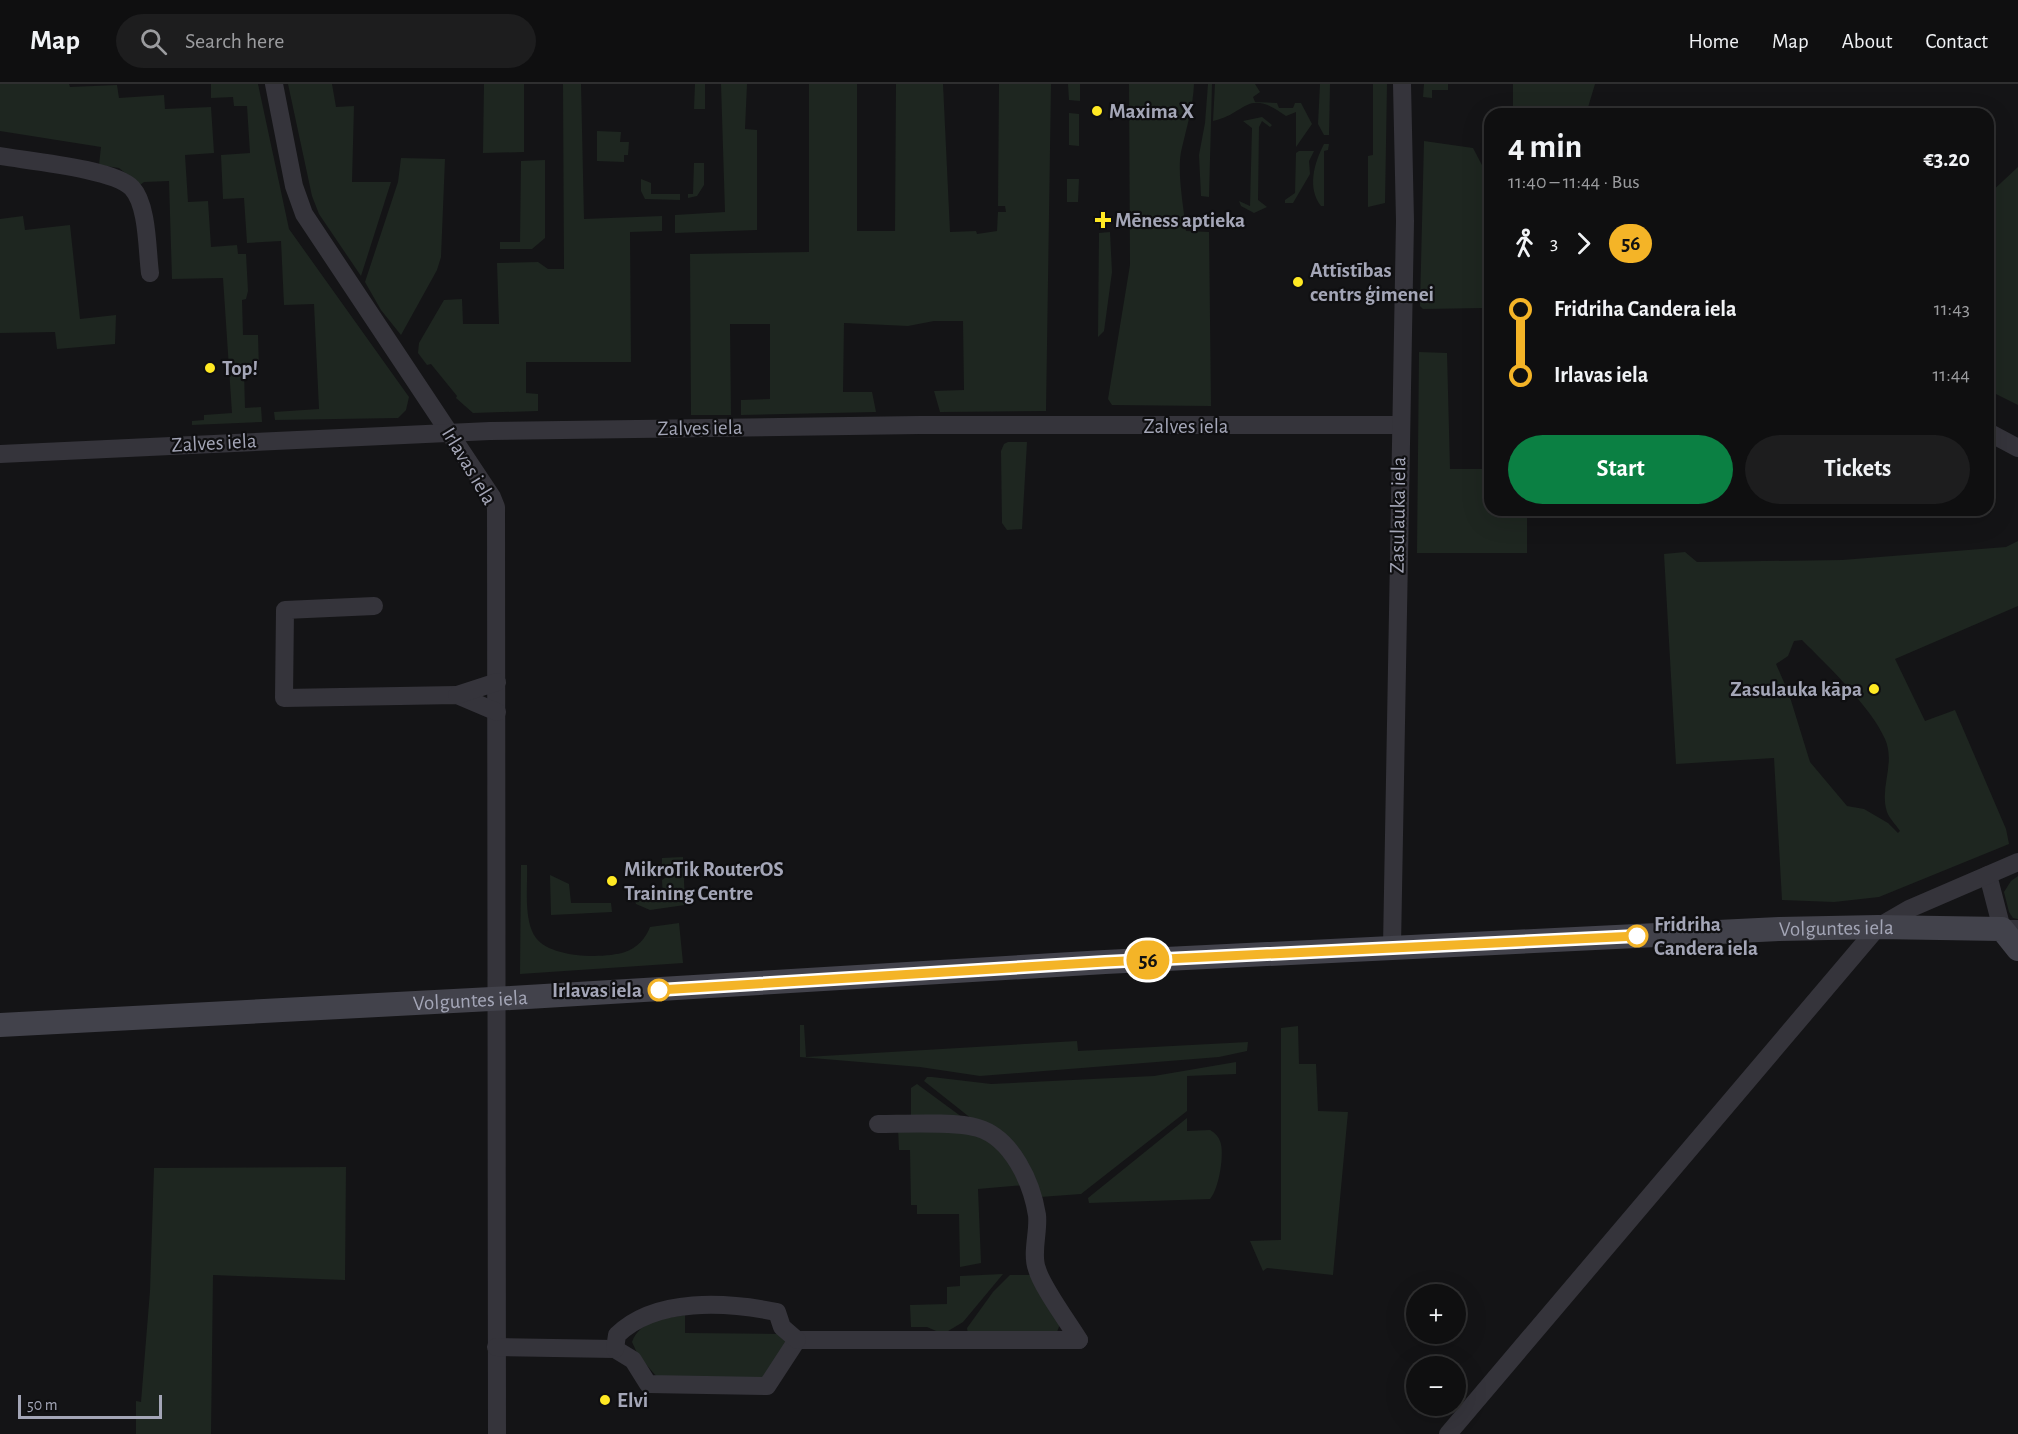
<!DOCTYPE html>
<meta charset="utf-8">
<style>
:root{--surface:#0f0f10;--page:#1d1d1e;--text:#f1f3f6;--muted:#9b9c9f;--line:#2f2f30;--accent:#0b8043}
body{margin:0;font-family:"Alegreya Sans",sans-serif;background:var(--page);color:var(--text);height:100vh;display:flex;flex-direction:column;font-size:22px;white-space:nowrap}
*{box-sizing:border-box;margin:0}
p{font-size:20px;color:var(--muted)}
.icon{flex:none;width:33px;height:33px;fill:none;stroke:currentColor;stroke-width:2;stroke-linecap:round;stroke-linejoin:round}
.map{position:relative;flex:1;overflow:hidden}
.details{position:absolute;left:1484px;top:24px;width:510px;height:408px;display:flex;flex-direction:column;background:var(--surface);border-radius:18px;box-shadow:0 6px 24px #0002,0 0 0 2px var(--line)}
.details>*{flex:none}
.badge{padding:0 12px;border-radius:20px;font-size:21px;line-height:39px}
.fabs{position:absolute;left:1406px;top:1200px;display:grid;gap:12px}
.fabs a{display:grid;place-items:center;width:60px;height:60px;border-radius:50%;background:var(--surface);box-shadow:0 6px 24px #0002,0 0 0 2px var(--line);font-size:30px}
.scale{position:absolute;left:18px;bottom:15px;width:144px;box-sizing:border-box;padding-left:6px;border:3px solid #a4a6b7;border-top:0;font-size:16px;line-height:21px;white-space:nowrap;color:#a4a6b7;-webkit-text-stroke:4px #0f0f11;paint-order:stroke}
.map>.badge{position:absolute;translate:-50% -50%;box-shadow:0 0 0 3px #fff}
.legs{display:flex;align-items:center;gap:9px;height:66px;padding:0 24px;font-size:20px}
.legs p{margin-inline-start:auto}
.headline{display:flex;align-items:center;justify-content:space-between;height:102px;padding:0 24px}
h1{font-size:33px;font-weight:600;line-height:45px}
.button{display:flex;gap:12px;margin-top:auto;padding:12px 24px}
.button a{flex:1;height:69px;border-radius:36px;background:var(--accent);color:#fff;font-size:24px;font-weight:600;line-height:69px;text-align:center}
.button a+a{background:var(--page);color:var(--text)}
ul{padding:0 24px;list-style:none}
li{display:flex;align-items:center;gap:21px;height:66px;font-size:22px}
li i{display:grid;place-items:center;width:9px;height:100%;margin:0 8px;background:currentColor}
li i::after{content:'';width:15px;height:15px;margin:-8px;border:4px solid;border-radius:50%;background:var(--surface)}
li p{margin-inline-start:auto}
li:first-child i{background:linear-gradient(#0000 50%,currentColor 0)}
li:last-child i{background:linear-gradient(currentColor 50%,#0000 0)}
header{display:flex;align-items:center;gap:36px;box-sizing:border-box;height:84px;padding:0 30px;background:var(--surface);border-bottom:2px solid var(--line)}
header strong{font-size:28px}
nav{display:flex;gap:33px;margin-inline-start:auto;font-size:21px}
.search{width:420px;height:54px;background:var(--page);display:flex;align-items:center;gap:15px;box-sizing:border-box;padding:0 21px;border-radius:33px;color:var(--muted);font-size:22px}
.map>svg:first-child{display:block}
</style>
<header>
<strong>Map</strong>
<div class="search"><svg class="icon" aria-label="search" viewBox="0 0 24 24"><circle cx="10" cy="10" r="6"/><path d="M15 15l6 6"/></svg>Search here</div>
<nav><a>Home</a><a>Map</a><a>About</a><a>Contact</a></nav>
</header>
<div class="map">
<svg width="2018" height="1350" viewBox="0 0 2018 1350">
<rect width="100%" height="100%" fill="#141416"/>
<g fill="#1e2620" fill-rule="evenodd">
<path d="M0,0H69L70,3L117,1L119,14L164,11L165,25L211,23L214,69L185,71L188,118L208,117L211,163L237,161L238,170H246L248,207L246,215L242,216L243,251H258L259,286L244,288L245,324L261,323L262,338L192,341V337L204,336V331L232,329L223,194L172,195L169,97L144,98L140,101L119,84L99,81L101,63L0,47Z"/>
<path d="M211,0H258L289,145L409,313L406,326L398,334L275,336L274,328L319,325L314,220L284,221L281,157L247,159L244,114L223,115L221,71L250,69L247,22H234L233,13L211,14Z"/>
<path d="M288,0H332L336,23L354,22L352,98H391L361,192L319,130L312,112Z"/>
<path d="M484,0H524V68L483,69Z"/>
<path d="M563,0H581L584,135L662,132V147L630,148L631,278H526V309L538,310V327L473,329L456,314L457,312L431,280L427,281L418,269L419,259L444,216L462,215L463,240H499L497,179L538,178L548,185H564Z"/>
<path d="M695,0H705V25H694Z"/>
<path d="M721,0H747L745,45L757,46V146L675,149V131L725,128Z"/>
<path d="M809,0H857V147H895L896,0H943L950,148L976,147L977,150L997,147L998,128H1006L1005,122H998L999,0H1051L1046,327L940,328L934,307L964,306L963,237H934L908,242L844,239L843,308H872L876,328L741,331V316L770,315V240H730L731,331H691L690,170L809,168Z"/>
<path d="M1068,0H1080V17L1069,16Z"/>
<path d="M1129,0H1194C1193,24 1186,45 1181,68C1177,90 1184,125 1186,147L1209,148L1211,322L1112,321L1108,315L1130,181Z"/>
<path d="M1208,0H1212L1209,113L1201,112L1199,71L1205,39Z"/>
<path d="M1215,0H1255L1260,8L1253,13L1255,18L1277,19L1279,24H1293L1295,19H1301L1312,40L1296,63V28L1286,32C1246,3 1247,30 1213,37Z"/>
<path d="M1320,0H1330L1329,51H1324L1318,40Z"/>
<path d="M1373,0H1387L1385,119L1368,123V72L1373,71Z"/>
<path d="M1424,0H1448V6H1432V14L1423,13Z"/>
<path d="M1513,0H1595L1586,30H1513Z"/>
<path d="M1069,29L1079,30V62L1069,61Z"/>
<path d="M1262,33L1272,41L1270,43L1262,37L1259,43L1258,116L1267,123L1254,129L1241,122L1239,117L1250,122L1252,44L1243,37Z"/>
<path d="M597,47L621,48L620,58H629L628,71H624V78L597,77Z"/>
<path d="M1424,57L1473,64L1483,83L1489,219L1484,224L1423,225L1420,222Z"/>
<path d="M1324,60H1329L1328,66L1324,67V122H1321C1307,104 1314,79 1324,60Z"/>
<path d="M1299,67H1314L1309,77L1310,90L1293,119H1285V116L1295,109L1296,69Z"/>
<path d="M401,74L445,75L441,173L437,186L401,251L381,226L365,198L398,98Z"/>
<path d="M545,76V154L532,165H500V158H520L521,77Z"/>
<path d="M694,79H704V101L697,112L688,114V110H693Z"/>
<path d="M2018,83V321L1988,306V111Z"/>
<path d="M641,95L651,99V110H680V116L645,115L641,107Z"/>
<path d="M1067,95H1079L1078,118H1067Z"/>
<path d="M23,132L25,146L70,141L80,235L116,231L115,260L57,265L55,248L0,249V135Z"/>
<path d="M1110,148L1112,188L1104,247L1098,253L1099,149Z"/>
<path d="M1419,268L1447,269L1450,385H1489L1490,426H1527V469H1417Z"/>
<path d="M1008,358H1027L1022,445L1007,446L1002,439L1001,367L1004,360Z"/>
<path d="M2018,457V522L1895,575L1925,637L1955,626L2006,745L2009,760L1879,813L1834,818L1782,816L1774,674L1676,680L1664,470L1685,468L1697,478L1842,476L2006,463ZM1802,556C1827,581 1871,623 1885,655C1896,680 1879,703 1887,728C1889,734 1896,741 1900,747L1898,749L1888,739L1864,725L1847,722L1810,678L1789,610L1776,580L1788,572L1794,557Z"/>
<path d="M683,773L685,821L650,826L636,820L635,817L663,815L662,796L681,783L662,784V774Z"/>
<path d="M521,781H527C528,802 523,836 536,854C551,874 603,875 625,868C637,864 646,854 650,843L679,839L683,879L520,890Z"/>
<path d="M550,791L569,800L571,819H611L612,828L551,831Z"/>
<path d="M2018,792V835L2013,834L2009,828L2004,808L2011,797Z"/>
<path d="M800,941H804L806,973L1077,957L1078,967L1248,958L1247,967L1219,973L980,992L920,983L800,973Z"/>
<path d="M1298,942L1299,980H1316L1318,1027L1348,1028L1333,1191L1267,1184L1263,1187L1250,1157L1281,1156V944Z"/>
<path d="M1236,978V990L1187,992V1027L1081,1110L1040,1113L977,1039L924,997L927,993H932L991,1000L1154,992Z"/>
<path d="M917,1000L970,1039L911,1035V1004Z"/>
<path d="M1187,1034V1047L1210,1046C1215,1049 1218,1052 1220,1057C1225,1069 1219,1105 1210,1115L1089,1119L1088,1114Z"/>
<path d="M898,1044L970,1047L1000,1063L1025,1101L978,1105L981,1179L960,1183L959,1130H917V1121H911L910,1066H899Z"/>
<path d="M346,1083L345,1196L213,1191L211,1350H136V1317L141,1318L150,1207L154,1084Z"/>
<path d="M1003,1190L963,1238L943,1250L927,1243H911L910,1221L947,1220V1203L960,1202V1192Z"/>
<path d="M1010,1191H1031L1060,1240L1057,1248L968,1250L967,1244L993,1208Z"/>
<path d="M685,1231V1249L780,1250L791,1259L766,1296L657,1293L638,1271L632,1258C640,1236 664,1235 685,1231Z"/>
</g>
<g fill="none" stroke-linecap="round" stroke-linejoin="round">
<g stroke="#35343b" stroke-width="18">
<path d="M274,0L294,102L304,130L492,413L496,423L497,1350"/>
<path d="M0,72C29,77 115,85 132,104C148,121 147,167 150,189"/>
<path d="M1988,348L2018,364"/>
<path d="M0,370L490,347L919,341H1400"/>
<path d="M374,522L285,526L284,614L457,611L497,628"/>
<path d="M457,611L497,598"/>
<path d="M1988,791L2002,845H2018"/>
<path d="M1392,863L1405,137L1402,0"/>
<path d="M878,1040C903,1040 956,1037 978,1044C1012,1054 1032,1099 1037,1131C1039,1148 1031,1169 1037,1185C1042,1203 1068,1238 1079,1256"/>
<path d="M496,1263L615,1265L633,1276L648,1300L767,1302L797,1256H1079"/>
<path d="M615,1265L617,1251C656,1213 727,1218 777,1228L782,1243L797,1256"/>
<path d="M1448,1350L1878,843L1909,825L2018,778"/>
</g>
<path stroke="#42424b" stroke-width="24" id="s1" d="M0,941L511,914L1105,878L1779,845L1878,843L2002,845L2018,865"/>
</g>
<g fill="none" stroke-linecap="round" stroke-linejoin="round">
<g stroke="#fff" stroke-width="14">
<path id="line-1" d="M659,906L1105,878L1637,852"/>
</g>
<use href="#line-1" stroke="#f4b427" stroke-width="9"/>
</g>
<g fill="#ffe923" stroke="#0f0f11" stroke-width="2">
<circle cx="1097" cy="27" r="6"/>
<path d="M1100 127h6v6h6v6h-6v6h-6v-6h-6v-6h6z"/>
<circle cx="1298" cy="198" r="6"/>
<circle cx="210" cy="284" r="6"/>
<circle cx="1874" cy="605" r="6"/>
<circle cx="612" cy="797" r="6"/>
<circle cx="605" cy="1316" r="6"/>
</g>
<g fill="#fff" stroke="#f4b427" stroke-width="3">
<circle cx="1637" cy="852" r="10"/>
<circle cx="659" cy="906" r="10"/>
</g>
<g text-anchor="middle" dominant-baseline="central" stroke-width="4.5" stroke-linejoin="round" paint-order="stroke">
<g font-size="21" font-weight="bold" fill="#a4a6b7" stroke="#0f0f11" text-anchor="start">
<text x="1109" y="27">Maxima X</text>
<text x="1115" y="136">Mēness aptieka</text>
<text x="1310" y="186">Attīstības<tspan x="1310" dy="24">centrs ģimenei</tspan></text>
<text x="222" y="284">Top!</text>
<text x="1862" y="605" text-anchor="end">Zasulauka kāpa</text>
<text x="624" y="785">MikroTik RouterOS<tspan x="624" dy="24">Training Centre</tspan></text>
<text x="617" y="1316">Elvi</text>
</g>
<g font-size="21" fill="#a4a6b7" stroke="#0f0f11">
<text x="1186" y="342">Zalves iela</text>
<text transform="translate(700 344) rotate(-1)">Zalves iela</text>
<text transform="translate(214 359) rotate(-3)">Zalves iela</text>
<text transform="translate(469 382) rotate(59)">Irlavas iela</text>
<text transform="translate(1398 431) rotate(-89)">Zasulauka iela</text>
<text stroke="none"><textPath href="#s1" startOffset="1839">Volguntes iela</textPath></text>
<text stroke="none"><textPath href="#s1" startOffset="471">Volguntes iela</textPath></text>
</g>
<g font-size="21" font-weight="bold" fill="#a4a6b7" stroke="#0f0f11" text-anchor="start">
<text x="1654" y="840">Fridriha<tspan x="1654" dy="24">Candera iela</tspan></text>
<text x="642" y="906" text-anchor="end">Irlavas iela</text>
</g>
</g>
</svg>
<div class="fabs">
<a>+</a>
<a>−</a>
</div>
<div class="scale">50 m</div>
<b class="badge" style="left:1148px;top:876px;background:#f4b427;color:#111">56</b>
<section class="details">
<div class="headline"><div><h1>4 min</h1><p>11:40 – 11:44 · Bus</p></div><b>€3.20</b></div>
<div class="legs"><svg class="icon" aria-label="walk" viewBox="0 0 24 24"><circle cx="13" cy="4" r="2"/><path d="M13 8l-2 6 4 7M11 14l-3 7M7 12l3-4h3l4 4"/></svg>3<svg class="icon" aria-label="forward" viewBox="0 0 24 24"><path d="M9 5l7 7-7 7"/></svg><b class="badge" style="background:#f4b427;color:#111">56</b></div>
<ul>
<li><i style="color:#f4b427"></i><b>Fridriha Candera iela</b><p>11:43</p></li>
<li><i style="color:#f4b427"></i><b>Irlavas iela</b><p>11:44</p></li>
</ul>
<div class="button"><a>Start</a><a>Tickets</a></div>
</section>
</div>
